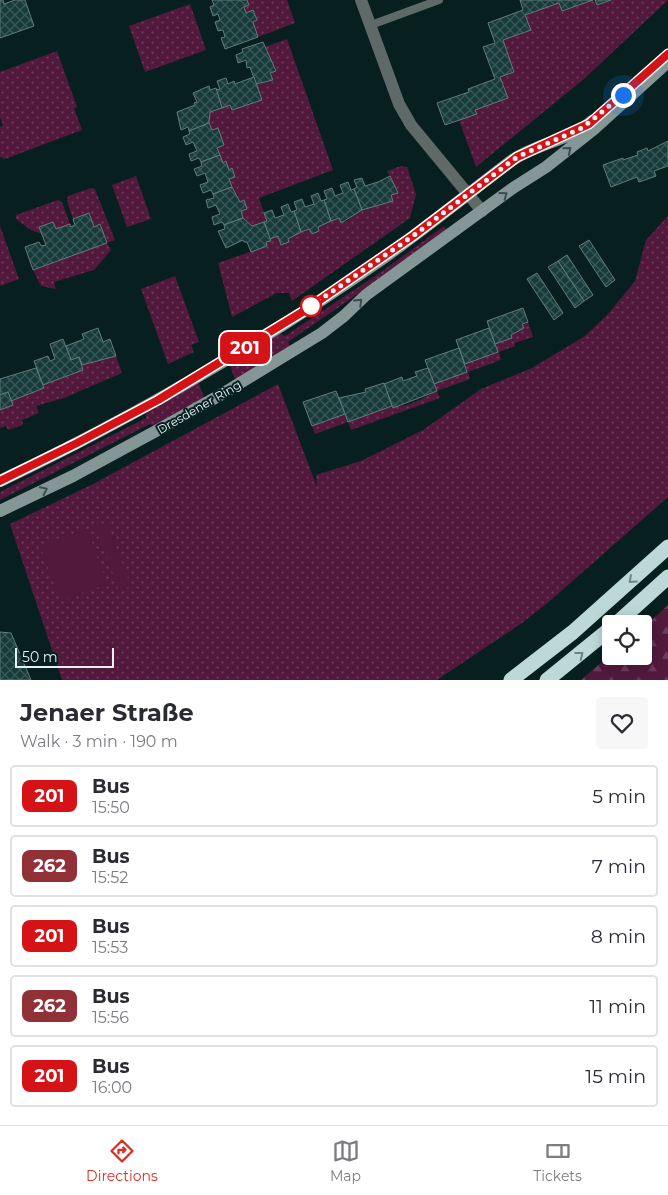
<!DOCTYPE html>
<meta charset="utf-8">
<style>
:root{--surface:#fff;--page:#f7f7f7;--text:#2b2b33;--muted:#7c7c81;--line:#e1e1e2;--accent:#d93025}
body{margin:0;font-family:Montserrat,sans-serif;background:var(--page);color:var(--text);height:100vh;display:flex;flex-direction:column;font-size:19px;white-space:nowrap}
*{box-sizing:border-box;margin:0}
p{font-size:16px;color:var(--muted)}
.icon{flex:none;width:28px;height:28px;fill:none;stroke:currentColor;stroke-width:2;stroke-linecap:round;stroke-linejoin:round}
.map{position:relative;height:680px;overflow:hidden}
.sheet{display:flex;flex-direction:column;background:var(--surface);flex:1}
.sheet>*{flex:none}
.badge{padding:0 10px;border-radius:8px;font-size:18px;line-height:32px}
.tools{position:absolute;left:602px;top:615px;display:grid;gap:10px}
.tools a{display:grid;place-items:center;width:50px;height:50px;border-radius:5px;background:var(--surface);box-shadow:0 2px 12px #0003;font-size:25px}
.scale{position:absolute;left:15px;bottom:12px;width:99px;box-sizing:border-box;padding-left:5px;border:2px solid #e3f1f1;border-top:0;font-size:14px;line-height:18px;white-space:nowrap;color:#e3f1f1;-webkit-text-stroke:4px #071f1f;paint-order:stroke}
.you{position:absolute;width:25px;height:25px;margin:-12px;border:4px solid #fff;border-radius:50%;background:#1a73e8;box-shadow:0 0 0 8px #1a73e833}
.map>.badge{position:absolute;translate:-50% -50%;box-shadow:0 0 0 2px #fff}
.round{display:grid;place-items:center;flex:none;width:52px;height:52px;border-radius:5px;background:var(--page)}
.overview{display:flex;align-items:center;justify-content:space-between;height:85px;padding:0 20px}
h1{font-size:24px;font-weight:700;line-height:38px}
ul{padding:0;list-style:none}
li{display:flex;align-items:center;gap:15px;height:62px;margin:0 10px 8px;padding:0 10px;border:2px solid var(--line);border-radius:5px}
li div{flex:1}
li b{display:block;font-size:19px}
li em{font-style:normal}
li .badge{min-width:55px;font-weight:700;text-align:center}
.menu{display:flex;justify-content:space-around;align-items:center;height:70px;border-top:1px solid var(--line);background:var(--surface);font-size:14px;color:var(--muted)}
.menu a{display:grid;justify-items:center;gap:2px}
.menu .current{color:var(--accent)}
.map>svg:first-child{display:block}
</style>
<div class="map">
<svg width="668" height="680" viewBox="0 0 668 680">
<defs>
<pattern id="green-dots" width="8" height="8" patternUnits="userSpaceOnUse" patternTransform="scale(1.25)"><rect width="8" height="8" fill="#52193d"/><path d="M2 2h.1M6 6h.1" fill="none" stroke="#6b3b5a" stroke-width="1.8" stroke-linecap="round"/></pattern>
<pattern id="forest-firs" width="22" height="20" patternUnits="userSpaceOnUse" patternTransform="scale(1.25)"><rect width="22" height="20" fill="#52193d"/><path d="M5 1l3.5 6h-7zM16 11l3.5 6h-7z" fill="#6b3b5a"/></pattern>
<pattern id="building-cross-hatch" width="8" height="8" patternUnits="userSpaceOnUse" patternTransform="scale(1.25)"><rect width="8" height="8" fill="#173b3a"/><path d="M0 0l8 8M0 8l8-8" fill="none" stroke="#395857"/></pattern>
</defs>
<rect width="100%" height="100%" fill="#071f1f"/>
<g fill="url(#green-dots)">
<path d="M247,0H287L295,23L258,37L253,22L257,20L254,11L246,13L244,7L249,5Z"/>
<path d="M593,0L597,5L611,0H668L584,79L476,167L459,120L476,114L475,110L508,98L500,77L514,72L503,40L530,30L525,15L559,3L562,11Z"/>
<path d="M190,4L206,50L145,72L129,26Z"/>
<path d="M287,39L333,170L259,198L267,221L252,226L243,218L241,211L247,209L244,201L240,202L237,194H235L229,179L235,177L232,169L229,170L226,162L223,163L217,148L224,145L218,129L212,130L209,123L210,112L230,105L232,110L261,100L256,84L273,81L270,73L276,71L265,47Z"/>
<path d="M57,51L77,107L74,108L82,130L5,159L0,157V127L3,125L0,117V72Z"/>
<path d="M401,166L407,167L416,194L410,218L292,301L289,293H277L232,317L218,263L267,246L266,242L278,236L281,245L294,236V235L309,229L312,234L319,231L318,227L339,218L341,223L349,220L348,217L369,208L393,201L391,195L398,192L387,171Z"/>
<path d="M136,176L151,219L127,227L112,185Z"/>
<path d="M91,188L95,189L115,240L107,243L111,250L94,270L54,282L56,289L41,286L33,270L107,243L100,225L94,227L89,213L73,219L67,201L68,196Z"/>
<path d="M58,200L62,202L70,224L56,229L53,222L39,227L42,234L31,230L16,219V215Z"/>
<path d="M668,216V497L551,600L522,623L437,680H62L10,524L93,484L278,384L317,487L316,475L361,461L423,430L481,389L532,368L585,336L609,313L635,281L646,240Z"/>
<path d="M0,226L19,279L0,286Z"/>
<path d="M444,226L448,232L288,342L291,348L236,382L229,362L278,332L285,336L381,272Z"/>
<path d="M175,276L199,342L191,345L194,352L168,364L141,289Z"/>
<path d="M528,322L533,337L515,343V346L499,352L501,360L468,372L470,379L437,391L440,398L351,430L348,422L315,434L312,426L345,414L348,422C364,416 385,407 401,406C414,405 427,395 437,391L434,384L467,372L465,364L498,352L495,344L512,338L511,335L524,328L522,324Z"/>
<path d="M116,356L122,373L64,398L36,406L39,413L22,420L23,425L8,430L6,426L0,428V410L13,405L11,401L44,388L43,385L83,370L82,365Z"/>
<path d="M198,381L205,400L156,427L150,424L0,500V492L146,418V410Z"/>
</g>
<path fill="url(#forest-firs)" d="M668,605V680H581L611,654V656H644V627Z"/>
<g fill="#52193d">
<path d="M107,523L131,586L119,591L96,527Z"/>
<path d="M87,529L107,584L60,601L40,546Z"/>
</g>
<g fill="url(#building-cross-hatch)" stroke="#617b7a">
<path d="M0,0H3L4,4L15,0H25L34,26L0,38Z"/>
<path d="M212,0H247L249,5L244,7L246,13L253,10L257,20L253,22L258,37L225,49L221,38L225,37L223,30L218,31L215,22L220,20L218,14L213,16L210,7L214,5Z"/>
<path d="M520,0H593L562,11L559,3L525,15L531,30L503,40L514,72L500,77L508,98L475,110L477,114L445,125L437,103L469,92L468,89L495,79L483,47L495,43L488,23L523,10Z"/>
<path d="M595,0H611L597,5Z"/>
<path d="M263,42L276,71L270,73L273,80L256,84L250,67L247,68L246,60L238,63L236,55L243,52L242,49Z"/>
<path d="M254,77L262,100L232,110L230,105L222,108L216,90L220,89L217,81L226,78L228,84L234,81L235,84Z"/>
<path d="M209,86L210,90L216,88L222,108L210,112L209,123L189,131L188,127L181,130L177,112L195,105L194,103L197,102L193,93Z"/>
<path d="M209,123L212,130L218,128L224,145L217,148L220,155L201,162L199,158L191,161L189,154L197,151L193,142L186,145L183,137L190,134L189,131Z"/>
<path d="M668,141V166L654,171L656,176L639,182L637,177L611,187L603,165L623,158V160L638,155L637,152L647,148L648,151Z"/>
<path d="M220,155L223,163L226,161L229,170L232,168L235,177L229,179L232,187L213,194L211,190L203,193L200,185L208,182L205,173L197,176L194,169L202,166L201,162Z"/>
<path d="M390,176L398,193L391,195L393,201L362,210L354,189L357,187L354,180L362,178L365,186L378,182Z"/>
<path d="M348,182L351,190L354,189L362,210L341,223L339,218L331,221L324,200L327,199L324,191L332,188L335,196L343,193L340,185Z"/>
<path d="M232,187L240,202L244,200L247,209L241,211L243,218L224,225L222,222L214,225L212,217L220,214L216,205L208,208L206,200L214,198L213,194Z"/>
<path d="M318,193L321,201L324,200L331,221L318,227L319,231L312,234L309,229L301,232L294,211L297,210L294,202L302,199L305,207L314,204L311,196Z"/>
<path d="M288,204L291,212L294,211L301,232L288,239L289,242L281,245L278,236L270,239L264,222L267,221L264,213L272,210L275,218L284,215L281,207Z"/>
<path d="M89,213L94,227L100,224L107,243L33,270L25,247L39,242L41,246L46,245L39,227L53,222L56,229L70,224V227L75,225L73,219Z"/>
<path d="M243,218L252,226L264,222L271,241L266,242L267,246L251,252L247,242H244L243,240L226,248L218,231L225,229L224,225Z"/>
<path d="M589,240L615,280L606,287L579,246Z"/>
<path d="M567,255L593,295L584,301L558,261Z"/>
<path d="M558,261L584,301L575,308L548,267Z"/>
<path d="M537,273L563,313L554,320L527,279Z"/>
<path d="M523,308L528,322L522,324L524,328L511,335L512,338L495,344L487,321Z"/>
<path d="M98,328L103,342L110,339L116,356L82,365L79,357L71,360L66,346L84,339L82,334Z"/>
<path d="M489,328L498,352L465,364L456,340Z"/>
<path d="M63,339L71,360L79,357L83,370L43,385L34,361L48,356L50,361L55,359L50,344Z"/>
<path d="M459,348L467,372L434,384L425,360Z"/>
<path d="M36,368L44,388L11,401L8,392L0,395V379Z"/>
<path d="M428,368L437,391L393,408L384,384L402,377L403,381L417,376L415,372Z"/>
<path d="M384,383L392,406L348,422L339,398L366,392L365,389Z"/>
<path d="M336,391L345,414L312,426L303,402Z"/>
<path d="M8,392L13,405L0,410V395Z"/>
<path d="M0,632L11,633L31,680H0Z"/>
</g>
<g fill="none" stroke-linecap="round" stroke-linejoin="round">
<path stroke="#5e6968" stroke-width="8" d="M371,25L439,0"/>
<path stroke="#5e6968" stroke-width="12" d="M361,0L399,104L411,125L482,211"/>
<g stroke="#849695" stroke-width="12">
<path d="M0,481C135,417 263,342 385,257C428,226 469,193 511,161C536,143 569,141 592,121"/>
<path d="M0,511L73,476L156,431L222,394L322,333L344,316L366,295L513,188L546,167L594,129L668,62"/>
</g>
<g stroke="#bcd9d8" stroke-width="15">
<path d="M616,624L668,577"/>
<path d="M511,680L573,632L668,547"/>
<path d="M547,680L611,628"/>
</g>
</g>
<defs><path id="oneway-chevron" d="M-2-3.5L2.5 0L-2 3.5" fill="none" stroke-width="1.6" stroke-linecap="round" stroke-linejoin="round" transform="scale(1.25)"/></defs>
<g stroke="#394f4e">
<use href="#oneway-chevron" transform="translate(568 150) rotate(-39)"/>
<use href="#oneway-chevron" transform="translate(504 195) rotate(-36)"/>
<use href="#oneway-chevron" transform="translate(359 302) rotate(-44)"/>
<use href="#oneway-chevron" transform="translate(44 490) rotate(-26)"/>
</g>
<g stroke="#6b8585">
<use href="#oneway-chevron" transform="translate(632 580) rotate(138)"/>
<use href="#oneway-chevron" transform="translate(580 655) rotate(-38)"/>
</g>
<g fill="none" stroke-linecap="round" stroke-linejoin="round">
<g stroke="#fff" stroke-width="11">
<path id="line" d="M0,481L77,443L158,400L304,311L413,236L517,157L589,124L668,54"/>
</g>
<use href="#line" stroke="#d51317" stroke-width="8"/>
<path stroke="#e3f1f1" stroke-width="5" stroke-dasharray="0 9" d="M311,306L413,236L517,157L582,128L623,95"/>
</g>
<circle fill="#fff" stroke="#d51317" stroke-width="2.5" cx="311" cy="306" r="10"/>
<g text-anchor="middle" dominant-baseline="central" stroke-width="4" stroke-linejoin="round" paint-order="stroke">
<g font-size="12" fill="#e3f1f1" stroke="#071f1f">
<text transform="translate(199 407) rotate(-30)">Dresdener Ring</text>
</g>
</g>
</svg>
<div class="tools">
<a><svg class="icon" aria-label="locate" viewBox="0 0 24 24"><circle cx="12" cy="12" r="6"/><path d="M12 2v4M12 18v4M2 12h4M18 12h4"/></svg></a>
</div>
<div class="scale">50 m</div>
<div class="you" style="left:623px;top:95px"></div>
<b class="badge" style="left:245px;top:348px;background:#d51317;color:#fff">201</b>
</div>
<section class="sheet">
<div class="overview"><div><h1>Jenaer Straße</h1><p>Walk · 3 min · 190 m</p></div><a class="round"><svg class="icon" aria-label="heart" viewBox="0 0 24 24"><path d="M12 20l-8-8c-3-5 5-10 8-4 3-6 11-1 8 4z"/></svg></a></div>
<ul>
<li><span class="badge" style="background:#d51317;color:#fff">201</span><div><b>Bus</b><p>15:50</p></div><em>5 min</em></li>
<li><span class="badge" style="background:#923037;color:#fff">262</span><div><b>Bus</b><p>15:52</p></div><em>7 min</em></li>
<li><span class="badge" style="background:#d51317;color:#fff">201</span><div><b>Bus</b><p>15:53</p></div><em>8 min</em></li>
<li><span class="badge" style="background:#923037;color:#fff">262</span><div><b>Bus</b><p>15:56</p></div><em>11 min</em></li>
<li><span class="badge" style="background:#d51317;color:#fff">201</span><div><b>Bus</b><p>16:00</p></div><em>15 min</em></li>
</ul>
</section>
<nav class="menu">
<a class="current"><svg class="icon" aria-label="directions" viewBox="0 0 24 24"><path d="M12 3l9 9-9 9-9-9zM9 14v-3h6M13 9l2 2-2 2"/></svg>Directions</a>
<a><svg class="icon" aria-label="map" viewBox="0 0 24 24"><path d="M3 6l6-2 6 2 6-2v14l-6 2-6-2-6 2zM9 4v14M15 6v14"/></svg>Map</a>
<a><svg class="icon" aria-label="tickets" viewBox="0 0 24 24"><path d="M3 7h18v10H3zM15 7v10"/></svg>Tickets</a>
</nav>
